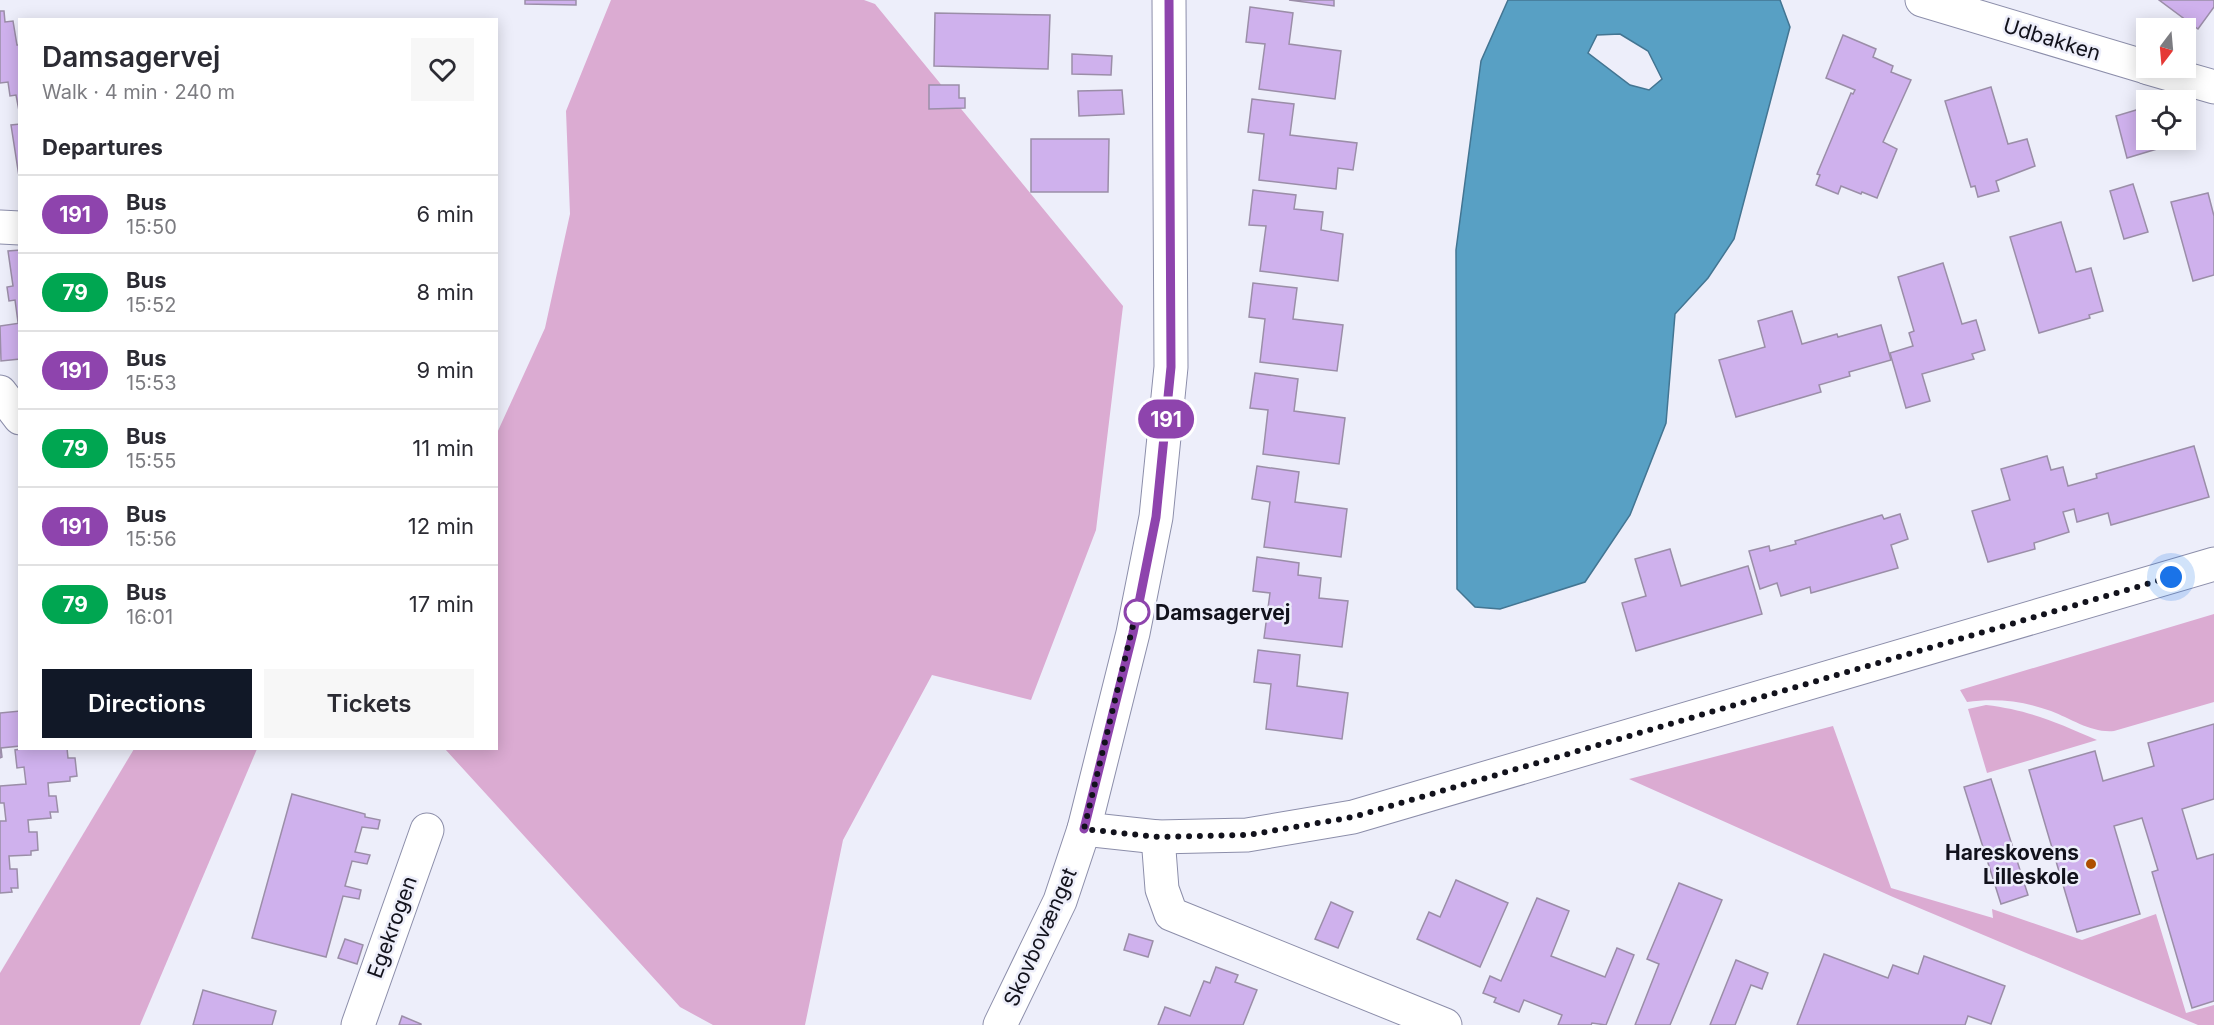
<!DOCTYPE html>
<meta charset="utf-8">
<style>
:root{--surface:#fff;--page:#f7f7f7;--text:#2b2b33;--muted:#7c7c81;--line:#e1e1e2;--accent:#111827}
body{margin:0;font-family:Inter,sans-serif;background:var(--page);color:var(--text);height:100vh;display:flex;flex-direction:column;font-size:22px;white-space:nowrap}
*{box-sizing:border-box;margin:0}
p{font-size:20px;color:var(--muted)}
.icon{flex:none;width:33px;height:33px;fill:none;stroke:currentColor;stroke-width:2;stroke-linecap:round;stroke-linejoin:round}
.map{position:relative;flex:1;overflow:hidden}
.sheet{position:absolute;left:18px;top:18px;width:480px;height:732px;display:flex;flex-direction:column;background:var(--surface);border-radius:0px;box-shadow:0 3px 15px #0003}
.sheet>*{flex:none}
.badge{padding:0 12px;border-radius:20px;font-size:21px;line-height:39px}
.needle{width:39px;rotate:196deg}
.controls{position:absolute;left:2136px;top:18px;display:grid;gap:12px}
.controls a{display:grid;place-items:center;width:60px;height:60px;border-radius:0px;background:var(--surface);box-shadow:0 3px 15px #0003;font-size:30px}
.you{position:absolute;width:30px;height:30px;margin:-15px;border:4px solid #fff;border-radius:50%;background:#1a73e8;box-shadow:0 0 0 9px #1a73e833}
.map>.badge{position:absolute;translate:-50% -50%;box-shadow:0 0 0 3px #fff}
h2{padding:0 24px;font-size:22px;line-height:54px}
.round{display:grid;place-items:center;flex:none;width:63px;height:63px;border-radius:0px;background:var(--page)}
.head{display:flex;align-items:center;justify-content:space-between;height:102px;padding:0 24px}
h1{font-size:28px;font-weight:600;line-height:45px}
.action{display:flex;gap:12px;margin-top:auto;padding:12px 24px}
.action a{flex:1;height:69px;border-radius:0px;background:var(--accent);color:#fff;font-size:24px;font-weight:600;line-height:69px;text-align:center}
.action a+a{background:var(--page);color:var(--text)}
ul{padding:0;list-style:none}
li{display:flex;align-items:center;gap:18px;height:78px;padding:0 24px;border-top:2px solid var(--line)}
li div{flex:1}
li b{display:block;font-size:22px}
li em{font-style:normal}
li .badge{min-width:66px;font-weight:700;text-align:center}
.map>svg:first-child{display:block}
</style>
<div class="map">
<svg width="2214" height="1025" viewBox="0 0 2214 1025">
<rect width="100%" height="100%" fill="#edeefa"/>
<g fill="#dbabd2">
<path d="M611,0H864L875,4L1123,306L1096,530L1031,700L932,675L843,840L805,1025H713L680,1007L445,749L496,748L497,433L545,328L570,214L566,111Z"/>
<path d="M2214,614V702L2114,731C2091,733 2072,719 2051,711C2024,701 1996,698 1967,702L1960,690Z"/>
<path d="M1986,705C2029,710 2058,723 2097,740L1987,773L1968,709Z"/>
<path d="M1833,726L1891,888L1993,918L1992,909L2082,940L2156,914L2186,1013L2214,1005V1025H2198L1893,897L1629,779Z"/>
<path d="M134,749H257L140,1025H0V973Z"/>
</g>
<path fill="#58a0c4" stroke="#437592" stroke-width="1.5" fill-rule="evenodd" d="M1508,0H1780L1790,27L1734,239L1708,278L1675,314L1666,423L1630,515L1585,582L1500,609L1475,607L1457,589L1456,250L1481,61ZM1620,34L1648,51L1662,79L1649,90L1630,85L1588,53L1597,35Z"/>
<g fill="#cfb1ed" stroke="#9b8ea8" stroke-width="1.5">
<path d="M525,0H576V5L525,4Z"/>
<path d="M1289,0H1334V6Z"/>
<path d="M2159,0H2214V7L2198,29Z"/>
<path d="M1250,7L1293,13L1289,44L1341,51L1335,99L1259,89L1265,44L1246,42Z"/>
<path d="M0,11H4L5,22L13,21L17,45H20V116L16,95L10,96L8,82L0,83Z"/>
<path d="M935,13L1050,15L1048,69L934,66Z"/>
<path d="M1843,35L1876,49L1873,57L1893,66L1891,72L1911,80L1883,142L1897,149L1877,198L1862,192L1861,194L1841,186L1838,194L1816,185L1820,175L1817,174L1851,93L1853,94L1855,90L1826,78Z"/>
<path d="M1072,54L1112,56L1111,75L1072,74Z"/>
<path d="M929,85H959V98H965V108L929,109Z"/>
<path d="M1991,87L2008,144L2027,139L2035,166L1996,181L1999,191L1978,197L1975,186L1971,187L1945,101Z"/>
<path d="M1122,90L1124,114L1079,116L1078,91Z"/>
<path d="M1252,99L1294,104L1290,135L1357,143L1353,170L1338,168L1336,189L1259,180L1264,134L1248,132Z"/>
<path d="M2146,107V140H2165L2167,146L2127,158L2116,116Z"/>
<path d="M20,124V183L11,125Z"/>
<path d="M1031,139H1109L1108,192H1031Z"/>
<path d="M2133,184L2148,232L2124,239L2110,191Z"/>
<path d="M1253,190L1296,195L1294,209L1323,212L1321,230L1343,234L1338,281L1260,271L1266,226L1249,225Z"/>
<path d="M2208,193L2214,216V275L2193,281L2171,202Z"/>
<path d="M2061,222L2076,272L2091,268L2103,311L2089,315L2090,318L2039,333L2010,237Z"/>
<path d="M20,250V321L18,322L15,300L9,301L7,287L13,286L8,251Z"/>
<path d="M1943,263L1962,324L1976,320L1985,350L1972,354L1974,359L1922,374L1930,401L1906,408L1890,353L1913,346L1909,333L1914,331L1898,277Z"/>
<path d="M1253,283L1297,288L1293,319L1343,325L1337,371L1260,362L1265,319L1249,317Z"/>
<path d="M1792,311L1802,344L1837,334L1838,337L1881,325L1891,360L1849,372L1850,376L1819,385L1821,392L1736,417L1719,360L1765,347L1758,321Z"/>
<path d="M20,323V359L1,361L0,326Z"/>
<path d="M1255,373L1298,379L1294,411L1345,418L1339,464L1263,454L1268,410L1250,408Z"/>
<path d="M2194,446L2209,497L2111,525L2108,513L2077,522L2074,509L2063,512L2069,532L2034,543L2035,549L1988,562L1972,511L2010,500L2001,469L2047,456L2051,470L2063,467L2068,486L2097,478L2096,474Z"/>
<path d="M1257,466L1299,472L1295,502L1347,509L1341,557L1264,547L1270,502L1252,499Z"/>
<path d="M1900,514L1908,539L1891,545L1898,568L1811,593L1810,587L1781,596L1777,583L1760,589L1749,551L1769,546L1770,551L1796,544L1795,541L1882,515L1884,519Z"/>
<path d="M1670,549L1681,586L1748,566L1762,614L1636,651L1622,603L1646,596L1635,559Z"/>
<path d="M1257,557L1299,563L1298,575L1321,578L1319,598L1348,601L1342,647L1264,638L1270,593L1253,591Z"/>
<path d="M1258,650L1300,655L1297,686L1348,693L1342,739L1266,729L1271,684L1254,682Z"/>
<path d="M20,711V746L1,748L2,757L0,758V713Z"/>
<path d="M2214,724V799L2182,809L2197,859L2214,854V1001L2192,1008L2152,872L2158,870L2142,818L2114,826L2140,914L2077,932L2029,770L2095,751L2103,781L2154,766L2148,743Z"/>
<path d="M28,748H67L68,758H75L77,776L70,777V781L48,783L49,796H56L58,812H50L51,818L28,820L29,832H37L38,850L31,851V855L9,856L10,869H17L18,888H11L12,892L0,893V821H6L4,803H0V786L26,784L24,767L17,768L15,750Z"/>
<path d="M1991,779L2028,895L2001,904L1964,787Z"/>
<path d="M292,794L365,814V817L380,820L378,829L362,827L355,852L370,855L367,864L352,861L345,886L361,890L359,899L343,896L326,957L252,938Z"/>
<path d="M1456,880L1508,903L1480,967L1417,939L1429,912L1440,917Z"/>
<path d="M1679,883L1722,900L1670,1025H1635L1659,964L1647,959Z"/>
<path d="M1537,898L1569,911L1551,956L1605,977L1617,948L1634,955L1606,1025L1592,1023L1591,1025H1558L1562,1015L1524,1000L1519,1012L1494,1002L1496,998L1483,993L1490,976L1501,981Z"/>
<path d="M1331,902L1353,912L1338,948L1315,939Z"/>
<path d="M1129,934L1153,941L1148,957L1124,950Z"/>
<path d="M345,939L363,945L357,964L338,958Z"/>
<path d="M1824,954L1888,978L1893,965L1918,974L1924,956L2005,986L1991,1024L1968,1016L1965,1025H1797Z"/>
<path d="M1736,960L1768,973L1762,989L1751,985L1735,1025H1710Z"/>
<path d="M1216,967L1238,975L1235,982L1257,990L1243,1025H1158L1165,1007L1190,1016L1204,981L1210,983Z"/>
<path d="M203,990L276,1011L272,1025H193Z"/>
<path d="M402,1016L421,1024V1025H399Z"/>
</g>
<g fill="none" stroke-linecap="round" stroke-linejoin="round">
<g stroke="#8c8eaa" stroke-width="35">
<g id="minor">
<path d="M1922,0L2146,67"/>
<path d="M2148,68L2214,87"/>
<path d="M0,227L20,228"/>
<path d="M0,392L20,418"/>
<path d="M1084,829L1158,837L1247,835L1353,817L2214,564"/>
<path d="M1158,837L1162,889L1171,914L1445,1025"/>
<path d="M358,1025L427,830"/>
<path d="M1000,1025L1060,901L1084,829L1133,633L1156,517L1171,367L1169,0"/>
</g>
</g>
<use href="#minor" stroke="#fff" stroke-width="33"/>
</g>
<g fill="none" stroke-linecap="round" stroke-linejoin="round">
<g stroke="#fff" stroke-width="14">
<path id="line" d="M1084,829L1133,633L1156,517L1171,367L1169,0"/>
</g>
<use href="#line" stroke="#8e44ad" stroke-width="9"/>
<path stroke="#12121c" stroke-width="6" stroke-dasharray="0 10.8" d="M1137,612V609L1084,829L1158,837L1248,835L1353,817L2171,577"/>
</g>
<circle fill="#fff" stroke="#8e44ad" stroke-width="3" cx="1137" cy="612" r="12"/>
<circle fill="#ae4f00" stroke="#edeefa" stroke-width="2" cx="2091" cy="864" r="6"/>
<g text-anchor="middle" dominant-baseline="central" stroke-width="5" stroke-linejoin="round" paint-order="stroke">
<g font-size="21" fill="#12121c" stroke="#edeefa">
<text transform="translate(2052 39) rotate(17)">Udbakken</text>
<text transform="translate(392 927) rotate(-70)">Egekrogen</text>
<text transform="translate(1040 937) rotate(-66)">Skovbovænget</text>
</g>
<g font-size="21" font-weight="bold" fill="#12121c" stroke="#edeefa" text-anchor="start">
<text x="1155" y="612">Damsagervej</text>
</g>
<g font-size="21" font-weight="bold" fill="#12121c" stroke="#edeefa" text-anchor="end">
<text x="2079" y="852">Hareskovens<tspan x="2079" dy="24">Lilleskole</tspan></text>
</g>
</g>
</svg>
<div class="controls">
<a><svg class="needle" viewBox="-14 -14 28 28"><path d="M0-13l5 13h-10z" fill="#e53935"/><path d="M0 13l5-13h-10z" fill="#7c7c81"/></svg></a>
<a><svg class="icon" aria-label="locate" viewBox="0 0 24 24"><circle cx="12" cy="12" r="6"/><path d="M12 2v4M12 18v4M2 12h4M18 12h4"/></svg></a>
</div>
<div class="you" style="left:2171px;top:577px"></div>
<b class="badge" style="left:1166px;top:419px;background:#8e44ad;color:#fff">191</b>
<section class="sheet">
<div class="head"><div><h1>Damsagervej</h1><p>Walk · 4 min · 240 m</p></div><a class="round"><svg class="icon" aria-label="heart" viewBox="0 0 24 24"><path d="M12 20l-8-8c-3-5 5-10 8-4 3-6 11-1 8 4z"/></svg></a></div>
<h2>Departures</h2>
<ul>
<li><span class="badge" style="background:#8e44ad;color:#fff">191</span><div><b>Bus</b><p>15:50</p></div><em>6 min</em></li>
<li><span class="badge" style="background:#00a651;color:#fff">79</span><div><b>Bus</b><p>15:52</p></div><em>8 min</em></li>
<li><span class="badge" style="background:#8e44ad;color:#fff">191</span><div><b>Bus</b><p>15:53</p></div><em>9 min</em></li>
<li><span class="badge" style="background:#00a651;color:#fff">79</span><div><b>Bus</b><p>15:55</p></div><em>11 min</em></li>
<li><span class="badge" style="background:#8e44ad;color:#fff">191</span><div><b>Bus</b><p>15:56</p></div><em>12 min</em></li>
<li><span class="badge" style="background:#00a651;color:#fff">79</span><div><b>Bus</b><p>16:01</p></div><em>17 min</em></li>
</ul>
<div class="action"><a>Directions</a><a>Tickets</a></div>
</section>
</div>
